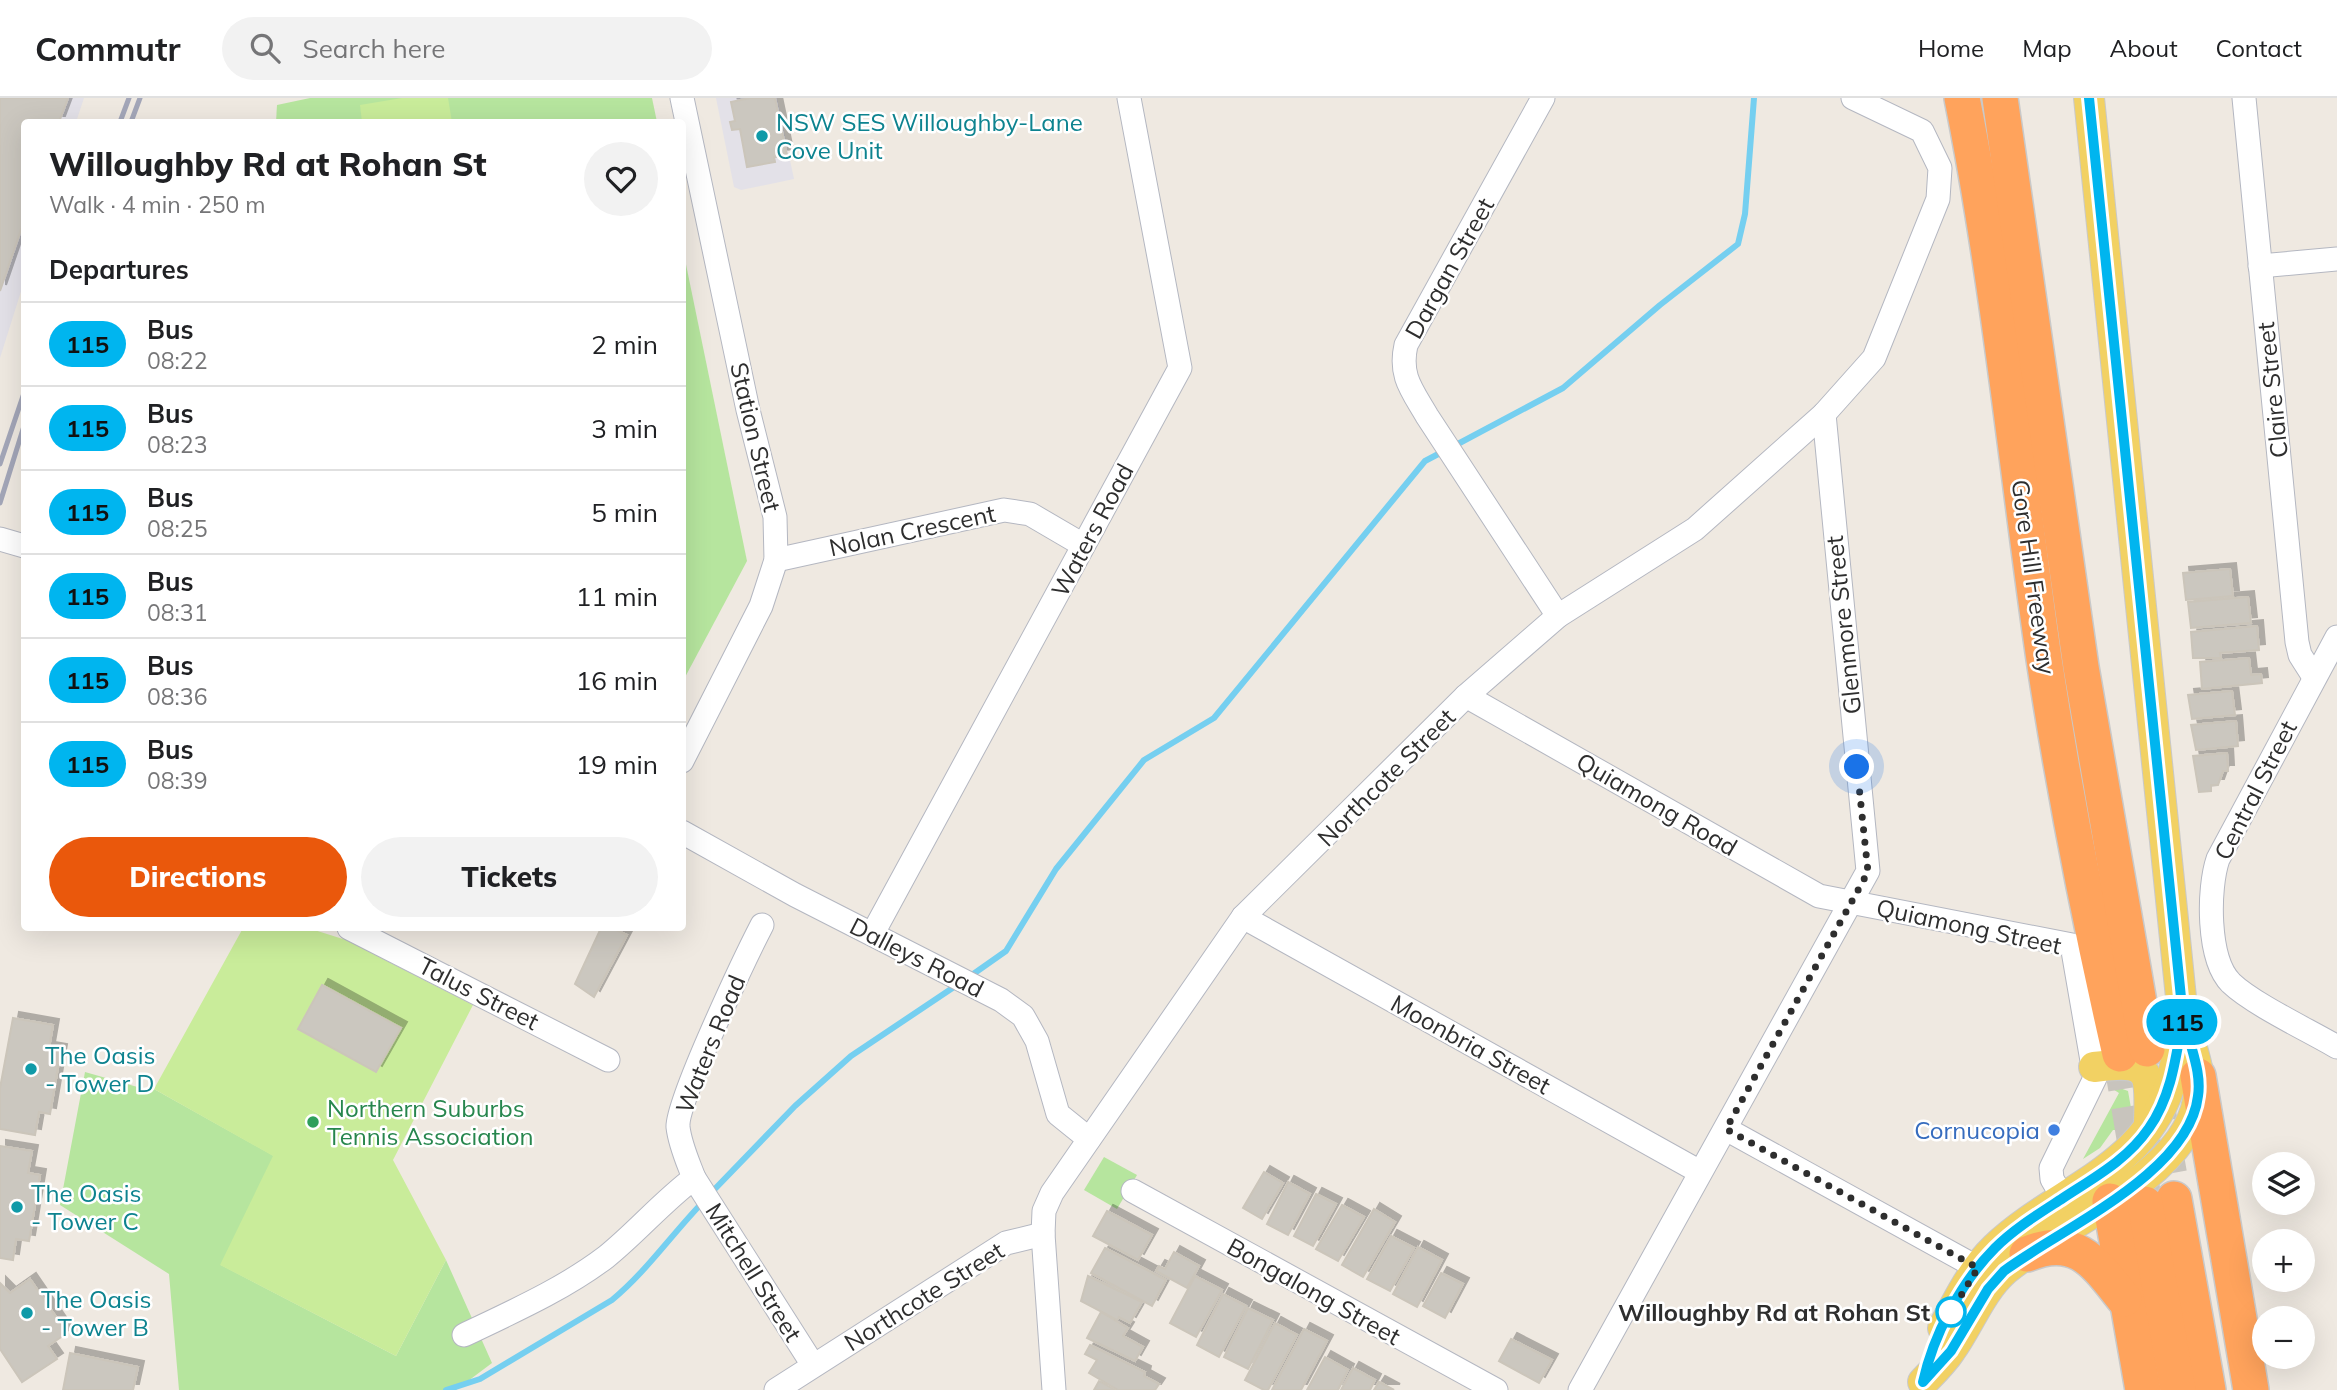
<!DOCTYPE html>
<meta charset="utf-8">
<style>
:root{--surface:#fff;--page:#f2f2f2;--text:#202124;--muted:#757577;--line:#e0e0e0;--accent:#ea580c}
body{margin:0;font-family:Mulish,sans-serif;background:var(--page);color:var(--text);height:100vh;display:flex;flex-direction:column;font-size:26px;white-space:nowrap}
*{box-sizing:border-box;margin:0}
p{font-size:23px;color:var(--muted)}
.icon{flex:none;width:38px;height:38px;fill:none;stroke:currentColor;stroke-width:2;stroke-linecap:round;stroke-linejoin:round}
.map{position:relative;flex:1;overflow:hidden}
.sheet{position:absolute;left:21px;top:21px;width:665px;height:812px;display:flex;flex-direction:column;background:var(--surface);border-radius:7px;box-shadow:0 7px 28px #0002}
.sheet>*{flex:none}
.badge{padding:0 14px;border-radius:23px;font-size:24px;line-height:46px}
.tools{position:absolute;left:2252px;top:1054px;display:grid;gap:14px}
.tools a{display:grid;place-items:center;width:63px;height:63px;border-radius:50%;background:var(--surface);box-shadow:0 7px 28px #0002;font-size:35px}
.you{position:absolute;width:35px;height:35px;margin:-18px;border:5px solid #fff;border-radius:50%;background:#1a73e8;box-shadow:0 0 0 10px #1a73e833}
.map>.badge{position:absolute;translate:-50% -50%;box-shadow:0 0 0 4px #fff}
h2{padding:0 28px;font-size:26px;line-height:63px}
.round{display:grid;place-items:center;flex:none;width:74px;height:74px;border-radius:37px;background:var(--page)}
.overview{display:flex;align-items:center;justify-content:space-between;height:119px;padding:0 28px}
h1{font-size:33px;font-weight:800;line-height:52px}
.button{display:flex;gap:14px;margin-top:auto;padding:14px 28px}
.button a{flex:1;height:80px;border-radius:42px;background:var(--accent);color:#fff;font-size:28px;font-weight:800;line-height:80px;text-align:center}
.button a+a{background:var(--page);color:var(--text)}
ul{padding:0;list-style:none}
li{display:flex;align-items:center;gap:21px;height:84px;padding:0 28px;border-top:2px solid var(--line)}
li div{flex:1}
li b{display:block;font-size:26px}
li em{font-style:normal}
li .badge{min-width:77px;font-weight:700;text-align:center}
header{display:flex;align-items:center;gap:42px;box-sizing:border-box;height:98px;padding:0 35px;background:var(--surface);border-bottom:2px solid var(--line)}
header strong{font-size:33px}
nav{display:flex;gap:38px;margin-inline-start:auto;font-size:24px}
.search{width:490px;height:63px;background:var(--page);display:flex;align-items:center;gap:18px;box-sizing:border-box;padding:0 24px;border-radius:38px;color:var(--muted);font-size:26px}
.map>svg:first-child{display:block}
</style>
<header>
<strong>Commutr</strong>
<div class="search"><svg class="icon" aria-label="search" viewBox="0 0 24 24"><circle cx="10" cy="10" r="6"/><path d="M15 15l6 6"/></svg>Search here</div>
<nav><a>Home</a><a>Map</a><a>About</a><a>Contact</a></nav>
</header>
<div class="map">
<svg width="2337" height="1292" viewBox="0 0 2337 1292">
<defs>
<filter id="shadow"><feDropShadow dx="6" dy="-6" stdDeviation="0" flood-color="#0004"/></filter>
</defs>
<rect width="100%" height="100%" fill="#efe9e1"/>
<g fill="#e3e1e8">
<path d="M0,0H84L76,24H24V184L0,260Z"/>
<path d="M716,0H777L794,81L741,92L734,89Z"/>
</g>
<g fill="#b6e59e">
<path d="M310,0H652L657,24H276L277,7Z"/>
<path d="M682,147L747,463L683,583H682Z"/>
<path d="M85,974L141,990L154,991L274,1058L221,1167L396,1258L446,1162L492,1265L456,1292H179L169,1176L60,1107Z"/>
<path d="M2109,986L2128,993L2131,1010L2120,1032H2113L2100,1050L2083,1061L2119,995L2108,988Z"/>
<path d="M1104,1059L1137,1077L1117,1111L1084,1092Z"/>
</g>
<g fill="#c9ec9a">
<path d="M402,0H448L452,24H362L360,7Z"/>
<path d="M243,830H308L346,842L473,907L393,1062L446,1162L396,1258L220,1167L273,1058L154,991Z"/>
</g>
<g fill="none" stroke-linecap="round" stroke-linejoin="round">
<g stroke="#75cff0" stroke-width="6">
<path d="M1454,348L1563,290L1660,207L1738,146L1745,116L1754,0"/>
<path d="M969,879L1006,853L1056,771L1144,662L1214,620L1425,363L1444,353"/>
<path d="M710,1096L795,1008L851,958L957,887"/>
<path d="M446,1292L480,1281L612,1202C646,1174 672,1136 703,1104"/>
</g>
</g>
<g fill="#cbc7bf" stroke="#cbc5ba" stroke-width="2" filter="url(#shadow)">
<path d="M0,0H68L59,24H24V123L0,193Z"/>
<path d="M750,0H775L787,57L774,59L775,64L747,69L740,31L732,32L730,24L735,23L731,4Z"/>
<path d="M2230,471L2233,498L2186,502L2183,475Z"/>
<path d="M2248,499L2251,525L2191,530L2188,504Z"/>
<path d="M2257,528L2259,552L2220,555L2221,560H2193L2191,534Z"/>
<path d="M2249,560L2251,577L2261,576L2262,585L2202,591L2200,564Z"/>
<path d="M2232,593L2235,617L2192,621L2188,597Z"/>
<path d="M2236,623L2238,648L2196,652L2191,627Z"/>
<path d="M2227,655L2228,673H2223L2218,687H2211V693L2199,694L2193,658Z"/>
<path d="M601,830H612L627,837L594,899L575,886Z"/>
<path d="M322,887L401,930L376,974L298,931Z"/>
<path d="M13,920L53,927L49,950L61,952L50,1016L39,1014L35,1037L0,1031V990Z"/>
<path d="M0,1048L32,1053L28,1075L40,1077L29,1143L16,1141L13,1162L0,1160Z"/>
<path d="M1264,1074L1283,1085L1262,1121L1243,1110Z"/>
<path d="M1288,1084L1310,1096L1288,1137L1267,1126Z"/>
<path d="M1316,1096L1336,1106L1313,1148L1294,1138Z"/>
<path d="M1342,1107L1364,1119L1338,1163L1316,1151Z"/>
<path d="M1374,1111L1395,1124L1363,1179L1342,1167Z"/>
<path d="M1107,1113L1152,1137L1138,1162L1093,1138Z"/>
<path d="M1391,1138L1414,1150L1390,1193L1367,1181Z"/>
<path d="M1418,1149L1442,1162L1417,1209L1393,1196Z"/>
<path d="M1105,1150L1166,1182L1152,1208L1091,1175Z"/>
<path d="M1174,1154L1199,1168L1187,1190L1156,1173L1159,1168L1165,1171Z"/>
<path d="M1441,1175L1463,1186L1445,1220L1423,1208Z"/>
<path d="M1088,1178L1142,1204L1130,1225L1119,1219L1117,1222L1081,1203Z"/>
<path d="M1195,1178L1222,1192L1196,1239L1170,1225Z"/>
<path d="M30,1181L67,1235L48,1248L57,1261L22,1284L0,1251V1185L10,1195Z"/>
<path d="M1223,1196L1246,1208L1219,1259L1197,1247Z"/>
<path d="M1248,1210L1273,1222L1248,1271L1224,1259Z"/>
<path d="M1101,1214L1128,1230L1123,1238L1143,1249L1135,1263L1087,1240Z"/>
<path d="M1275,1225L1297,1237L1268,1292H1264L1245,1282Z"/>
<path d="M1304,1231L1327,1243L1301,1292H1272Z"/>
<path d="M1511,1241L1552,1262L1539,1285L1499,1263Z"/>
<path d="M1090,1247L1145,1274L1144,1278L1159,1286L1155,1292H1118L1089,1275L1097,1262L1085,1256Z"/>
<path d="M70,1255L138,1269L133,1292H63Z"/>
<path d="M1325,1259L1348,1272L1338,1292H1307Z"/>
<path d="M1353,1270L1375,1282L1370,1292H1341Z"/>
<path d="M1099,1283L1115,1292H1094Z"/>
<path d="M1379,1284L1394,1292H1374Z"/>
</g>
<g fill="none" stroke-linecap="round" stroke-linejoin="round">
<g stroke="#c8c4bd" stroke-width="35" stroke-dasharray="35 18" stroke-linecap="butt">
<path d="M2120,956L2145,1106"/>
<path d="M2154,989L2174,1101"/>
</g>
<g stroke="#b4b7c1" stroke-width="25">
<g id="minor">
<path d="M682,0L748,312L775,419L776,462L761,508L682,663"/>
<path d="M1543,0L1406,247C1399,278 1412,292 1427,318L1558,518"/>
<path d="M2244,0L2297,544L2300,557L2314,579"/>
<path d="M2260,168L2337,161"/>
<path d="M0,441L24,448"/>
<path d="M776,462L1004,412L1030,416L1083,447"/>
<path d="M2337,539L2218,761C2208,790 2207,861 2231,885C2253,906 2308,932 2337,949"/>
<path d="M1466,598L1819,798L2072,847L2095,980L2051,1070L2052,1081L2063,1100"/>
<path d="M682,734L795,797L1001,902L1023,918L1037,943L1058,1016L1089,1041"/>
<path d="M1243,819L1700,1074"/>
<path d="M349,830L608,962"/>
<path d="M873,835L1180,270L1129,0"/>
<path d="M1726,1031L1978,1170"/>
<path d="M694,1080L813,1267"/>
<path d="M1133,1093L1496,1292"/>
<path d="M464,1237C512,1214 564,1191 606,1159C637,1134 662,1104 694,1080C688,1064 680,1047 678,1029C676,1005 747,856 762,827"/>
<path d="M776,1292L1006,1145L1043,1136"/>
<path d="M1054,1292L1043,1136L1044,1113L1052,1095L1243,819L1466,598L1558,518L1695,431L1824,316L1874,260L1938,101L1940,70L1922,33L1853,0"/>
<path d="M1580,1292L1868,773L1824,316"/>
</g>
</g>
<g stroke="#c9c9c9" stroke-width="32">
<g id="major">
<path d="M2094,969C2150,962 2151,971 2149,1024"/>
<path d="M1943,1230C1958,1202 1972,1172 1995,1150C2053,1094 2142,1073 2169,990C2176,970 2178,948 2182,927"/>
<path d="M1923,1284C1933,1274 1943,1264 1951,1252C1969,1227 1981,1193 2005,1172C2060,1125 2196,1076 2199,992C2200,968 2189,943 2183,919L2089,0"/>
</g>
</g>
<g stroke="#c9c9c9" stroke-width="38">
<g id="highway">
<path d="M1962,0C1999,185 2017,374 2044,561C2064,693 2090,825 2120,956"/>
<path d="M2000,0L2081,569L2147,951"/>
<path d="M2198,978L2251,1292"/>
<path d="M2174,1101L2208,1292"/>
<path d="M2110,1103L2143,1292"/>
<path d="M2145,1106L2178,1292"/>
<path d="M2027,1156C2077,1135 2096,1166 2124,1201"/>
</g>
</g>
<use href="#minor" stroke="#fff" stroke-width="23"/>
<use href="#major" stroke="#f2d163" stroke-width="30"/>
<use href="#highway" stroke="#ffa35c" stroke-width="35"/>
<g stroke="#a3a6b8" stroke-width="5">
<path d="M120,24L129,0"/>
<path d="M131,24L140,0"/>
<path d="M0,366L24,295"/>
<path d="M0,405L24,328"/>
</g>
</g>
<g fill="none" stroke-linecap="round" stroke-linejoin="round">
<g stroke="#fff" stroke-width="16">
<path id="line" d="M2089,0L2183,919C2176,958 2172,997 2149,1030C2127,1062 2095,1079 2063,1100C2040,1115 2015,1130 1995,1150C1961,1184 1933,1238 1923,1284L1951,1253L1988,1191L2004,1173C2062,1130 2189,1075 2198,998C2201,978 2194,959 2189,940"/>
</g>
<use href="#line" stroke="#00b5ef" stroke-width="10"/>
<path stroke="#2e2e2e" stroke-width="7" stroke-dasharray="0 12.6" d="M1857,669L1868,774L1726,1031L1978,1170L1951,1214"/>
</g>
<g fill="#0f9aa8" stroke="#fff" stroke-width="2.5">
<circle cx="762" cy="38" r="7"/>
<circle cx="31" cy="971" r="7"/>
<circle cx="17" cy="1109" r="7"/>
<circle cx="27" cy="1215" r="7"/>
</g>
<circle fill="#2e9e5b" stroke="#fff" stroke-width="2.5" cx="313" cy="1024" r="7"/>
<circle fill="#3f7fe0" stroke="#fff" stroke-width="2.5" cx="2054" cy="1032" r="7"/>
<circle fill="#fff" stroke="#00b5ef" stroke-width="3.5" cx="1951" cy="1214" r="14"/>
<g text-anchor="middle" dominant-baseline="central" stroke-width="5" stroke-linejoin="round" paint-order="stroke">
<g font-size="24" fill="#0d838f" stroke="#fff" text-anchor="start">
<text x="776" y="24">NSW SES Willoughby-Lane<tspan x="776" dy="28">Cove Unit</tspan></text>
<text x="45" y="957">The Oasis<tspan x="45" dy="28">- Tower D</tspan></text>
<text x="31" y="1095">The Oasis<tspan x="31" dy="28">- Tower C</tspan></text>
<text x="41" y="1201">The Oasis<tspan x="41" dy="28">- Tower B</tspan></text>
</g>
<g font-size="24" fill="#2e2e2e" stroke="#fff">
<text transform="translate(1449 170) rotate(-61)">Dargan Street</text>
<text transform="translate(2272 292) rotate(-96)">Claire Street</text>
<text transform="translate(756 339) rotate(77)">Station Street</text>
<text transform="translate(912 432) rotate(-12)">Nolan Crescent</text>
<text transform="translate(1092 432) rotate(-62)">Waters Road</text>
<text transform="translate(2034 479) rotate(82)">Gore Hill Freeway</text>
<text transform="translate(1843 527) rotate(-96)">Glenmore Street</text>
<text transform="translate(1386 679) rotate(-45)">Northcote Street</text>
<text transform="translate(2255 692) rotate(-63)">Central Street</text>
<text transform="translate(1657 706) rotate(30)">Quiamong Road</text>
<text transform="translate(1969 828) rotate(12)">Quiamong Street</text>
<text transform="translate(917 859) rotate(27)">Dalleys Road</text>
<text transform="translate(479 895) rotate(27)">Talus Street</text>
<text transform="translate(710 946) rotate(-68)">Waters Road</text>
<text transform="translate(1471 946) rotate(29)">Moonbria Street</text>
<text transform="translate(754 1174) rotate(58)">Mitchell Street</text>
<text transform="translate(1314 1193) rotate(29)">Bongalong Street</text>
<text transform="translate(924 1198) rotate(-32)">Northcote Street</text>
</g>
<g font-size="24" fill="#27864d" stroke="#fff" text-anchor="start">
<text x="327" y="1010">Northern Suburbs<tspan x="327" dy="28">Tennis Association</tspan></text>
</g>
<g font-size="24" fill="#366cbe" stroke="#fff" text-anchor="end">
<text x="2040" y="1032">Cornucopia</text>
</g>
<g font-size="24" font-weight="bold" fill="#2e2e2e" stroke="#fff" text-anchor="end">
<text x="1930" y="1214">Willoughby Rd at Rohan St</text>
</g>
</g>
</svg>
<div class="tools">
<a><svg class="icon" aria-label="layers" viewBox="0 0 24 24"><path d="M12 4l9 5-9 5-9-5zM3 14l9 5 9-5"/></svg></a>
<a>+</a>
<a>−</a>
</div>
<div class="you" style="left:1857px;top:669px"></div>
<b class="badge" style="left:2182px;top:924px;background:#00b5ef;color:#111">115</b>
<section class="sheet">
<div class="overview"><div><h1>Willoughby Rd at Rohan St</h1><p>Walk · 4 min · 250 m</p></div><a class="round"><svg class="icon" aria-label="heart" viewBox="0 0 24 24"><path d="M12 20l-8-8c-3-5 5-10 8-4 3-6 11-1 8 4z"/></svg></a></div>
<h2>Departures</h2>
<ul>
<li><span class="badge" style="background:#00b5ef;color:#111">115</span><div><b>Bus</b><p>08:22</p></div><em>2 min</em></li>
<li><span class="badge" style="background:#00b5ef;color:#111">115</span><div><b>Bus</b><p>08:23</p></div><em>3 min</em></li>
<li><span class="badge" style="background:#00b5ef;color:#111">115</span><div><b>Bus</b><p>08:25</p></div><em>5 min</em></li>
<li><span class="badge" style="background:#00b5ef;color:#111">115</span><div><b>Bus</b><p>08:31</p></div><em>11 min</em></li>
<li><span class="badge" style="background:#00b5ef;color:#111">115</span><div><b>Bus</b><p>08:36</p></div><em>16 min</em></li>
<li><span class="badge" style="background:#00b5ef;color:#111">115</span><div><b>Bus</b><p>08:39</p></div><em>19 min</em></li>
</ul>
<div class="button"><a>Directions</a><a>Tickets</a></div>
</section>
</div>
